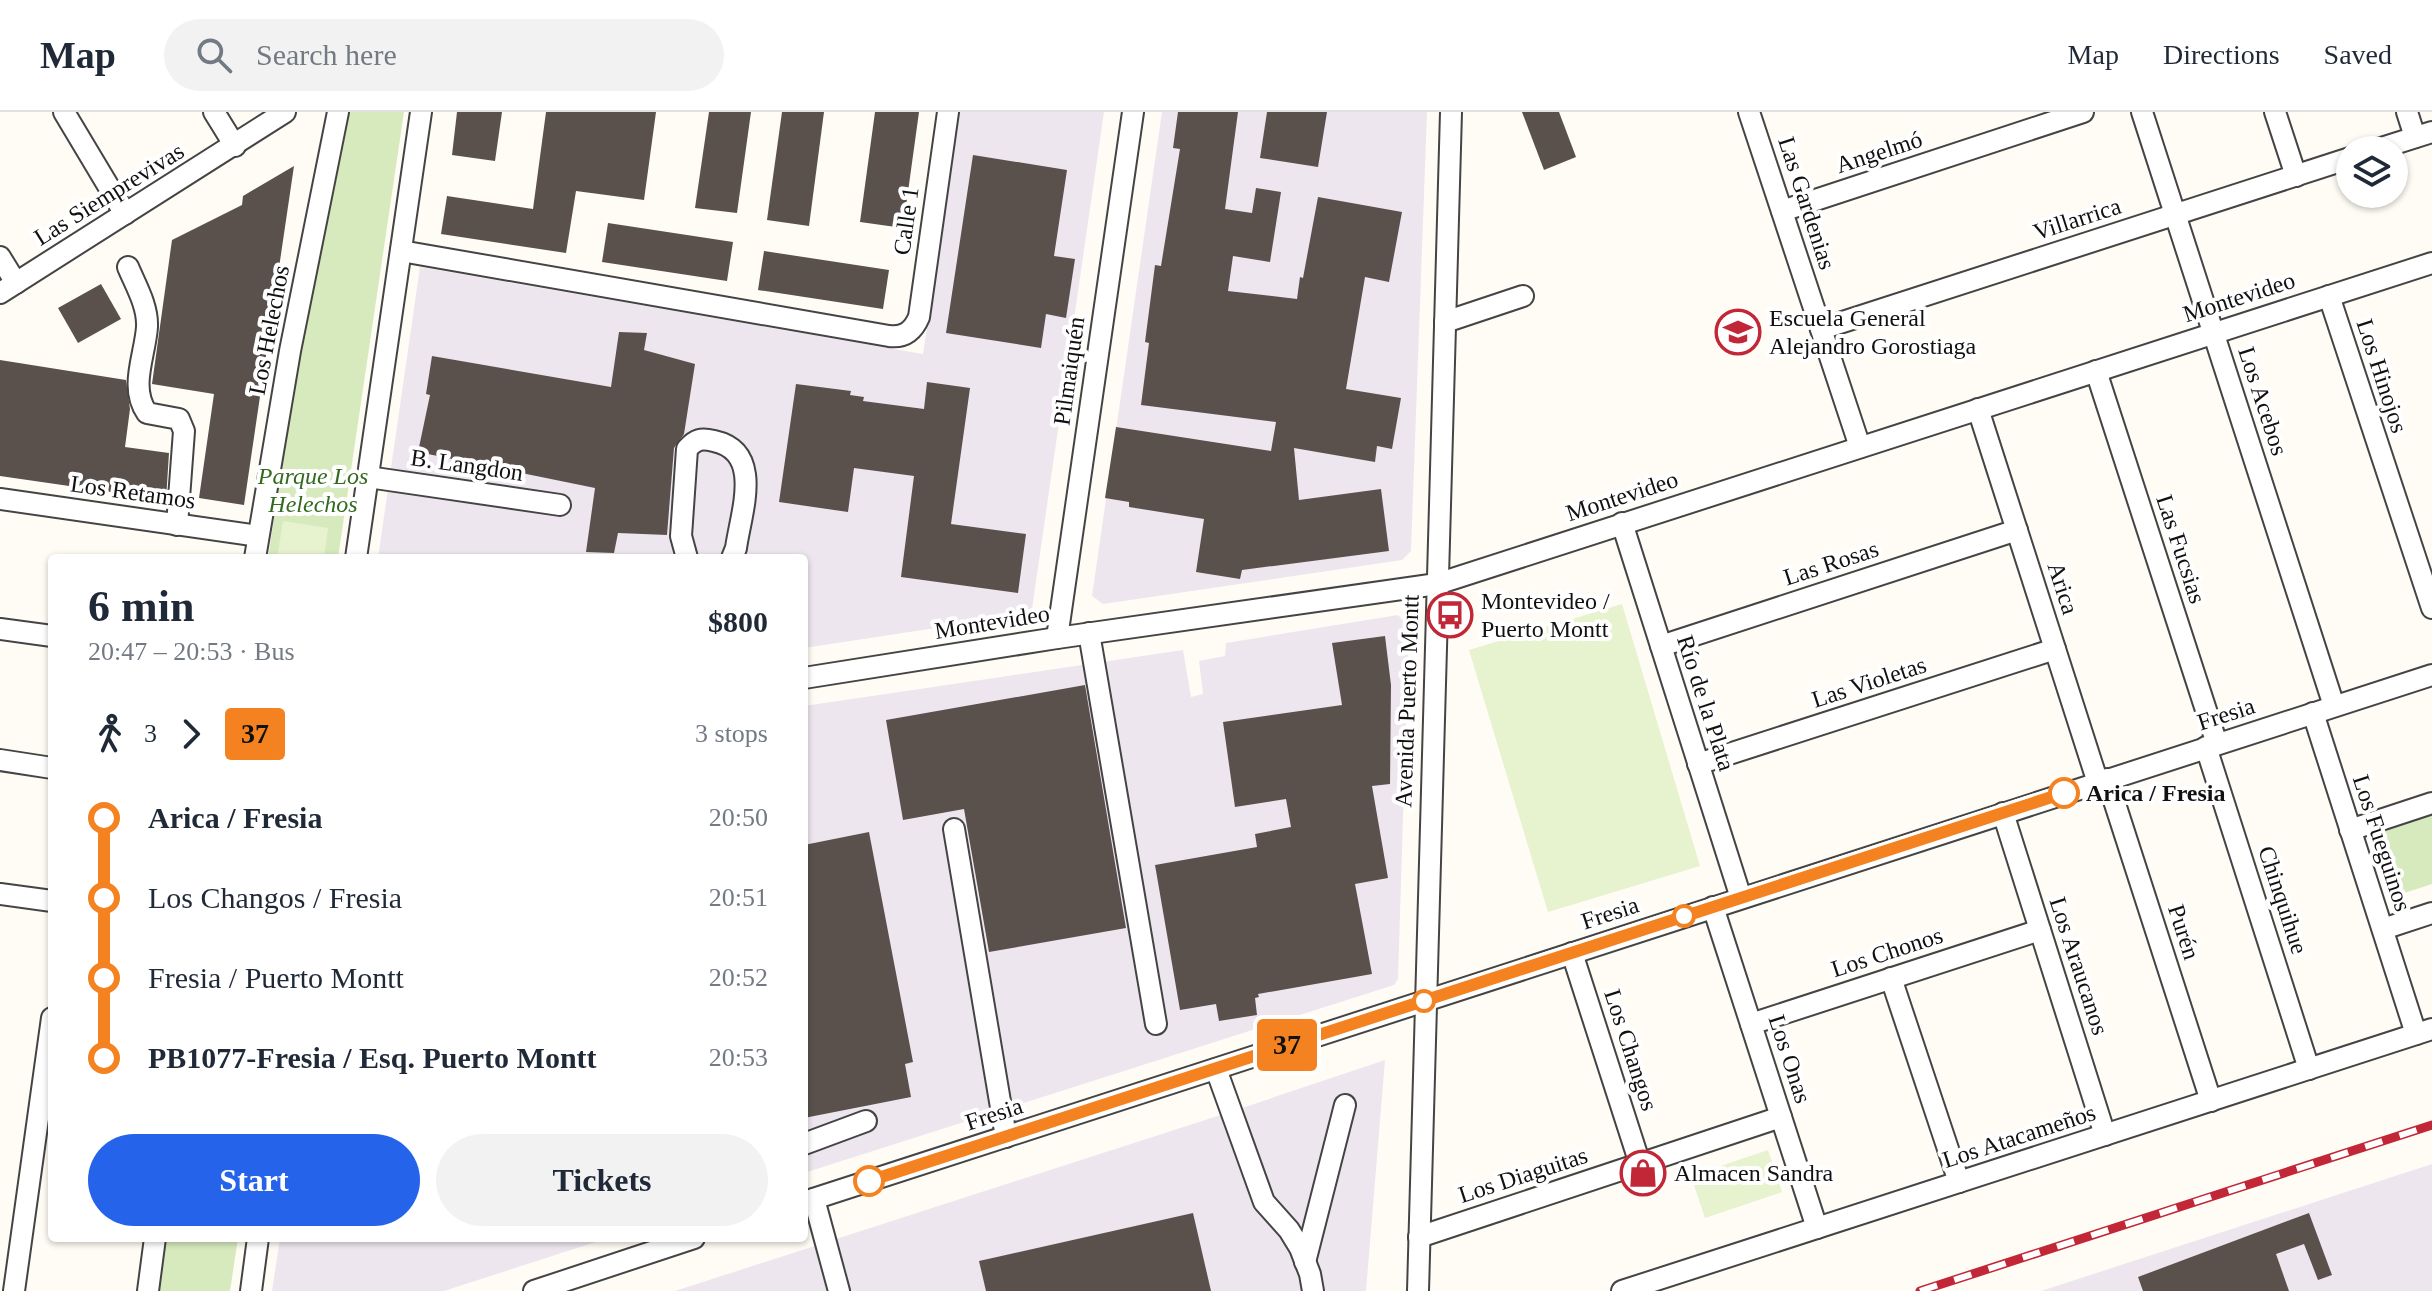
<!DOCTYPE html>
<meta charset="utf-8">
<style>
:root{--surface:#fff;--page:#f2f2f3;--text:#1f2937;--muted:#747a83;--line:#e0e1e3;--accent:#2563eb}
body{margin:0;font-family:"Times New Roman",serif;background:var(--page);color:var(--text);height:100vh;display:flex;flex-direction:column;font-size:30px;white-space:nowrap}
*{box-sizing:border-box;margin:0}
p{font-size:26px;color:var(--muted)}
.icon{flex:none;width:44px;height:44px;fill:none;stroke:currentColor;stroke-width:2;stroke-linecap:round;stroke-linejoin:round}
.map{position:relative;flex:1;overflow:hidden}
.drawer{position:absolute;left:48px;top:442px;width:760px;height:688px;display:flex;flex-direction:column;background:var(--surface);border-radius:8px;box-shadow:0 2px 6px #0004}
.drawer>*{flex:none}
.badge{padding:0 16px;border-radius:6px;font-size:28px;line-height:52px}
.buttons{position:absolute;left:2336px;top:24px;display:grid;gap:16px}
.buttons a{display:grid;place-items:center;width:72px;height:72px;border-radius:50%;background:var(--surface);box-shadow:0 2px 6px #0004;font-size:40px}
.map>.badge{position:absolute;translate:-50% -50%;box-shadow:0 0 0 4px #fff}
.legs{display:flex;align-items:center;gap:12px;height:88px;padding:0 40px;font-size:26px}
.legs p{margin-inline-start:auto}
.summary{display:flex;align-items:center;justify-content:space-between;height:136px;padding:0 40px}
h1{font-size:44px;font-weight:600;line-height:60px}
.cta{display:flex;gap:16px;margin-top:auto;padding:16px 40px}
.cta a{flex:1;height:92px;border-radius:48px;background:var(--accent);color:#fff;font-size:32px;font-weight:600;line-height:92px;text-align:center}
.cta a+a{background:var(--page);color:var(--text)}
ul{padding:0 40px;list-style:none}
li{display:flex;align-items:center;gap:28px;height:80px;font-size:30px}
li i{display:grid;place-items:center;width:12px;height:100%;margin:0 10px;background:currentColor}
li i::after{content:'';width:20px;height:20px;margin:-10px;border:6px solid;border-radius:50%;background:var(--surface)}
li p{margin-inline-start:auto}
li:first-child i{background:linear-gradient(#0000 50%,currentColor 0)}
li:last-child i{background:linear-gradient(currentColor 50%,#0000 0)}
header{display:flex;align-items:center;gap:48px;box-sizing:border-box;height:112px;padding:0 40px;background:var(--surface);border-bottom:2px solid var(--line)}
header strong{font-size:38px}
nav{display:flex;gap:44px;margin-inline-start:auto;font-size:28px}
.search{width:560px;height:72px;background:var(--page);display:flex;align-items:center;gap:20px;box-sizing:border-box;padding:0 28px;border-radius:44px;color:var(--muted);font-size:30px}
.map>svg:first-child{display:block}
</style>
<header>
<strong>Map</strong>
<div class="search"><svg class="icon" aria-label="search" viewBox="0 0 24 24"><circle cx="10" cy="10" r="6"/><path d="M15 15l6 6"/></svg>Search here</div>
<nav><a>Map</a><a>Directions</a><a>Saved</a></nav>
</header>
<div class="map">
<svg width="2432" height="1179" viewBox="0 0 2432 1179">
<rect width="100%" height="100%" fill="#fffcf5"/>
<g fill="#ede6ef">
<path d="M959,0H1104L1032,497L1021,503L804,536V446H378L420,155L923,242Z"/>
<path d="M1162,0H1427L1411,439L1402,448L1103,492L1092,484Z"/>
<path d="M1398,503L1409,515L1398,867L1394,873L804,1061V594L1183,538L1191,585L1203,582L1199,549L1225,544L1226,531Z"/>
<path d="M1385,948L1366,1179H675L1230,1000Z"/>
<path d="M2432,1052V1179H2041Z"/>
<path d="M280,1126H608L444,1179H272Z"/>
</g>
<g fill="#d7eabd">
<path d="M346,0H404L338,446H268L316,132Z"/>
<path d="M2432,694V772L2392,785L2370,714Z"/>
<path d="M164,1126H238L230,1179H156Z"/>
</g>
<g fill="#e7f2cf">
<path d="M283,409L328,416L324,446H277Z"/>
<path d="M1622,492L1700,754L1548,800L1469,538Z"/>
<path d="M1768,1038L1782,1080L1705,1106L1691,1064Z"/>
</g>
<g fill="#5a514d">
<path d="M457,0H502L495,49L452,43Z"/>
<path d="M546,0H656L644,88L576,79L566,141L441,122L447,84L533,97Z"/>
<path d="M709,0H751L737,101L695,96Z"/>
<path d="M782,0H824L809,114L767,108Z"/>
<path d="M875,0H919L903,116L860,110Z"/>
<path d="M1178,0H1238L1225,97L1252,101L1256,76L1281,80L1270,150L1233,144L1228,179L1297,187L1300,165L1303,166L1318,85L1402,100L1389,170L1365,165L1346,277L1401,286L1392,337L1377,334L1375,350L1294,336L1299,388L1381,377L1389,439L1242,458L1240,467L1196,460L1204,407L1129,395V390L1105,386L1116,315L1271,339L1276,310L1141,293L1149,231L1145,230L1155,153L1161,154L1180,37L1173,36Z"/>
<path d="M1267,0H1327L1318,55L1260,46Z"/>
<path d="M1522,0H1559L1576,45L1544,58Z"/>
<path d="M973,43L1067,58L1054,144L1075,147L1066,206L1046,202L1041,236L946,221Z"/>
<path d="M294,54L244,393L199,386L214,282L152,272L172,128L242,93L243,84Z"/>
<path d="M608,111L733,130L727,169L602,150Z"/>
<path d="M764,139L889,158L883,197L758,178Z"/>
<path d="M101,172L121,207L78,231L58,196Z"/>
<path d="M619,220L647,221L644,238L695,252L684,322L674,336L667,423L618,421L614,441L586,440L595,376L418,340L430,283L426,282L432,244L611,275Z"/>
<path d="M0,248L126,268L130,297L125,335L169,341L166,388L0,364Z"/>
<path d="M927,270L970,276L951,412L1026,422L1018,481L901,465L914,364L854,356L848,400L779,390L796,272L851,279L850,283L864,285L863,289L924,297Z"/>
<path d="M1385,524L1391,573L1390,672L1372,674L1388,766L1355,772L1372,862L1258,882L1259,885L1255,886L1257,903L1219,909L1216,892L1180,898L1155,753L1257,735L1255,722L1291,715L1286,687L1235,695L1223,610L1342,593L1332,531Z"/>
<path d="M1085,573L1126,816L989,840L964,697L903,708L886,608Z"/>
<path d="M869,720L913,950L905,952L911,985L804,1006V733Z"/>
<path d="M1193,1101L1211,1179H986L979,1149Z"/>
<path d="M2309,1101L2332,1163L2318,1168L2304,1132L2276,1142L2289,1179H2143L2138,1165Z"/>
</g>
<g fill="none" stroke-linecap="round" stroke-linejoin="round">
<g stroke="#444" stroke-width="24">
<g id="minor">
<path d="M64,0L125,102"/>
<path d="M214,0L235,34"/>
<path d="M1749,0L1860,335"/>
<path d="M2142,0L2334,594"/>
<path d="M2275,0L2296,64"/>
<path d="M2407,0L2415,25"/>
<path d="M2375,38L2432,20"/>
<path d="M1782,99L2083,0"/>
<path d="M401,139L889,224C904,226 913,219 919,205L948,0"/>
<path d="M0,145L16,171"/>
<path d="M128,155C136,174 148,194 147,215C145,244 129,275 147,301L179,307L184,319L177,413"/>
<path d="M0,181L285,0"/>
<path d="M2329,184L2432,496"/>
<path d="M1445,210L1523,184"/>
<path d="M1821,217L2350,46"/>
<path d="M2096,259L2217,632"/>
<path d="M1978,297L2098,671"/>
<path d="M368,365L560,393"/>
<path d="M0,387L258,424"/>
<path d="M1622,411L1741,786"/>
<path d="M255,446L290,239L338,0"/>
<path d="M356,446L421,0"/>
<path d="M687,446L681,424L687,337C696,327 701,326 714,329C764,340 741,400 736,436L732,446"/>
<path d="M0,517L52,524"/>
<path d="M1089,521L1156,912"/>
<path d="M1057,526L1133,0"/>
<path d="M1661,534L2017,418"/>
<path d="M804,566L1057,526L1437,472L2432,151"/>
<path d="M2313,601L2416,922"/>
<path d="M2206,635L2309,957"/>
<path d="M0,648L52,656"/>
<path d="M1698,652L2055,537"/>
<path d="M2107,667L2211,989"/>
<path d="M2003,701L2105,1023"/>
<path d="M954,717L1006,1025"/>
<path d="M2350,718L2432,691"/>
<path d="M0,782L52,789"/>
<path d="M1713,795L1817,1116"/>
<path d="M2383,817L2432,801"/>
<path d="M1572,841L1640,1052"/>
<path d="M1891,866L1959,1070"/>
<path d="M1751,912L2040,818"/>
<path d="M1216,957L1264,1090L1289,1118L1300,1136L1310,1162L1313,1179"/>
<path d="M804,1032L866,1009"/>
<path d="M814,1087L839,1179"/>
<path d="M804,1090L2432,563"/>
<path d="M1419,1125L1781,1005"/>
<path d="M1305,1150L1345,993"/>
<path d="M14,1179L52,906"/>
<path d="M148,1179L155,1126"/>
<path d="M251,1179L258,1126"/>
<path d="M534,1179L694,1126"/>
<path d="M1418,1179L1451,0"/>
<path d="M1622,1179L2432,917"/>
</g>
</g>
<use href="#minor" stroke="#fff" stroke-width="20"/>
<g stroke="#c22737" stroke-width="9">
<path id="rail" d="M1920,1179L2432,1013"/>
</g>
<use href="#rail" stroke="#fff" stroke-width="6" stroke-dasharray="18" stroke-linecap="butt"/>
</g>
<g fill="none" stroke-linecap="round" stroke-linejoin="round">
<g stroke="#fff" stroke-width="18">
<path id="line-1" d="M869,1069L2064,681"/>
</g>
<use href="#line-1" stroke="#f58220" stroke-width="12"/>
</g>
<defs>
<g id="school-ring" transform="scale(2.3)"><circle r="9.5" fill="#fff" stroke="#c22737" stroke-width="1.5"/><path d="M0-5L7-2L0 1L-7-2ZM-4 1L0 2.5L4 1V4Q0 6-4 4Z" fill="#c22737"/></g>
<g id="bus-ring" transform="scale(2.3)"><circle r="9.5" fill="#fff" stroke="#c22737" stroke-width="1.5"/><path d="M-5-6H5V4H4V6H2V4H-2V6H-4V4H-5ZM-3.5-4V0h7V-4ZM-3.5 1.2v1.5H-2V1.2ZM2 1.2v1.5H3.5V1.2Z" fill="#c22737"/></g>
<g id="shop-ring" transform="scale(2.3)"><circle r="9.5" fill="#fff" stroke="#c22737" stroke-width="1.5"/><path d="M-5-2.5h2.3a2.7 3.5 0 0 1 5.4 0H5L5.5 6h-11ZM-1.5-2.5h3a1.5 2.3 0 0 0-3 0Z" fill="#c22737"/></g>
</defs>
<g fill-rule="evenodd">
<use href="#school-ring" x="1738" y="220"/>
<use href="#bus-ring" x="1450" y="503"/>
<use href="#shop-ring" x="1643" y="1061"/>
</g>
<g fill="#fff" stroke="#f58220" stroke-width="4">
<circle cx="2064" cy="681" r="14"/>
<circle cx="1684" cy="804" r="10"/>
<circle cx="1424" cy="889" r="10"/>
<circle cx="869" cy="1069" r="14"/>
</g>
<g text-anchor="middle" dominant-baseline="central" stroke-width="8" stroke-linejoin="round" paint-order="stroke">
<g font-size="24" fill="#111" stroke="#fff">
<text transform="translate(1879 40) rotate(-18)">Angelmó</text>
<text transform="translate(109 82) rotate(-32)">Las Siemprevivas</text>
<text transform="translate(1807 91) rotate(72)">Las Gardenias</text>
<text transform="translate(2077 107) rotate(-18)">Villarrica</text>
<text transform="translate(906 109) rotate(-82)">Calle 1</text>
<text transform="translate(2239 185) rotate(-18)">Montevideo</text>
<text transform="translate(269 218) rotate(-79)">Los Helechos</text>
<text transform="translate(1069 259) rotate(-82)">Pilmaiquén</text>
<text transform="translate(2382 264) rotate(72)">Los Hinojos</text>
<text transform="translate(2263 289) rotate(72)">Los Acebos</text>
<text transform="translate(467 353) rotate(8)">B. Langdon</text>
<text transform="translate(133 380) rotate(8)">Los Retamos</text>
<text transform="translate(1622 384) rotate(-18)">Montevideo</text>
<text transform="translate(2181 437) rotate(72)">Las Fucsias</text>
<text transform="translate(1831 451) rotate(-18)">Las Rosas</text>
<text transform="translate(2063 476) rotate(72)">Arica</text>
<text transform="translate(992 510) rotate(-9)">Montevideo</text>
<text transform="translate(1869 570) rotate(-18)">Las Violetas</text>
<text transform="translate(1407 589) rotate(-88)">Avenida Puerto Montt</text>
<text transform="translate(1706 591) rotate(72)">Río de la Plata</text>
<text transform="translate(2226 602) rotate(-18)">Fresia</text>
<text transform="translate(2382 731) rotate(72)">Los Fueguinos</text>
<text transform="translate(2283 788) rotate(72)">Chinquihue</text>
<text transform="translate(1610 801) rotate(-18)">Fresia</text>
<text transform="translate(2184 820) rotate(72)">Purén</text>
<text transform="translate(1887 840) rotate(-18)">Los Chonos</text>
<text transform="translate(2079 854) rotate(72)">Los Araucanos</text>
<text transform="translate(1631 938) rotate(72)">Los Changos</text>
<text transform="translate(1790 947) rotate(72)">Los Onas</text>
<text transform="translate(994 1002) rotate(-18)">Fresia</text>
<text transform="translate(2019 1024) rotate(-18)">Los Atacameños</text>
<text transform="translate(1523 1063) rotate(-18)">Los Diaguitas</text>
</g>
<g font-size="24" fill="#111" stroke="#fff" text-anchor="start">
<text x="1769" y="206">Escuela General<tspan x="1769" dy="28">Alejandro Gorostiaga</tspan></text>
<text x="1481" y="489">Montevideo /<tspan x="1481" dy="28">Puerto Montt</tspan></text>
<text x="1674" y="1061">Almacen Sandra</text>
</g>
<g font-size="24" font-style="italic" fill="#336a20" stroke="#fff">
<text x="313" y="364">Parque Los<tspan x="313" dy="28">Helechos</tspan></text>
</g>
<g font-size="24" font-weight="bold" fill="#111" stroke="#fff" text-anchor="start">
<text x="2086" y="681">Arica / Fresia</text>
</g>
</g>
</svg>
<div class="buttons">
<a><svg class="icon" aria-label="layers" viewBox="0 0 24 24"><path d="M12 4l9 5-9 5-9-5zM3 14l9 5 9-5"/></svg></a>
</div>
<b class="badge" style="left:1287px;top:933px;background:#f58220;color:#111">37</b>
<section class="drawer">
<div class="summary"><div><h1>6 min</h1><p>20:47 – 20:53 · Bus</p></div><b>$800</b></div>
<div class="legs"><svg class="icon" aria-label="walk" viewBox="0 0 24 24"><circle cx="13" cy="4" r="2"/><path d="M13 8l-2 6 4 7M11 14l-3 7M7 12l3-4h3l4 4"/></svg>3<svg class="icon" aria-label="forward" viewBox="0 0 24 24"><path d="M9 5l7 7-7 7"/></svg><b class="badge" style="background:#f58220;color:#111">37</b><p>3 stops</p></div>
<ul>
<li><i style="color:#f58220"></i><b>Arica / Fresia</b><p>20:50</p></li>
<li><i style="color:#f58220"></i><span>Los Changos / Fresia</span><p>20:51</p></li>
<li><i style="color:#f58220"></i><span>Fresia / Puerto Montt</span><p>20:52</p></li>
<li><i style="color:#f58220"></i><b>PB1077-Fresia / Esq. Puerto Montt</b><p>20:53</p></li>
</ul>
<div class="cta"><a>Start</a><a>Tickets</a></div>
</section>
</div>
